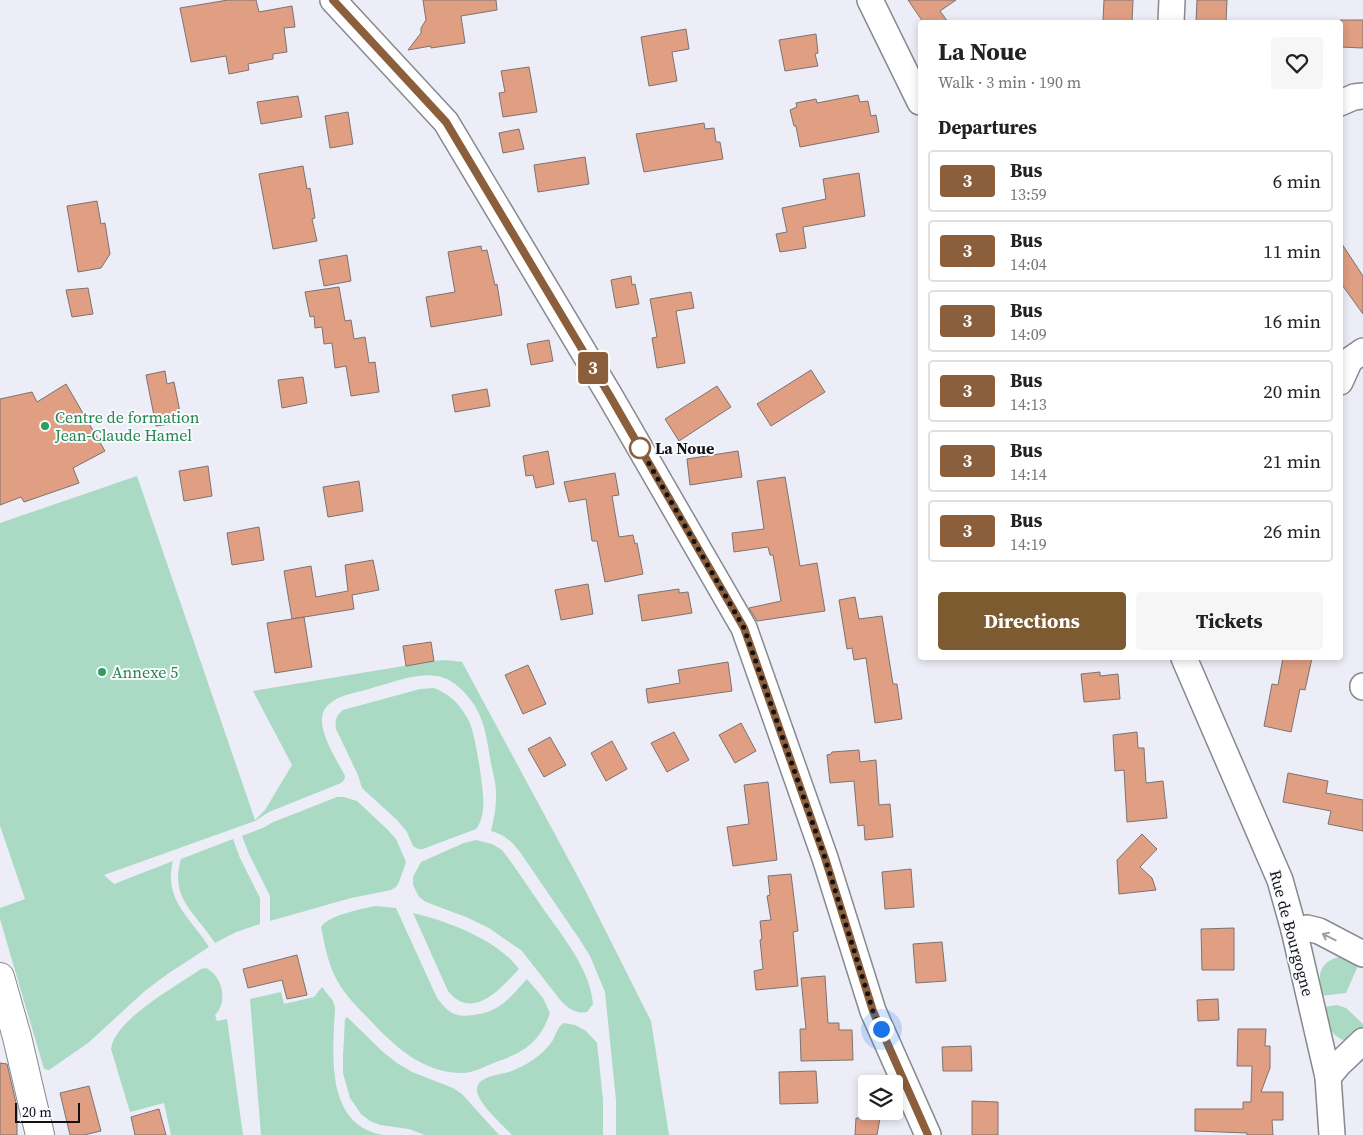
<!DOCTYPE html>
<meta charset="utf-8">
<style>
:root{--surface:#fff;--page:#f6f6f6;--text:#222;--muted:#767676;--line:#e0e0e0;--accent:#7c5b31}
body{margin:0;font-family:"Source Serif 4",serif;background:var(--page);color:var(--text);height:100vh;display:flex;flex-direction:column;font-size:19px;white-space:nowrap}
*{box-sizing:border-box;margin:0}
p{font-size:16px;color:var(--muted)}
.icon{flex:none;width:28px;height:28px;fill:none;stroke:currentColor;stroke-width:2;stroke-linecap:round;stroke-linejoin:round}
.map{position:relative;flex:1;overflow:hidden}
.details{position:absolute;left:918px;top:20px;width:425px;height:640px;display:flex;flex-direction:column;background:var(--surface);border-radius:5px;box-shadow:0 2px 8px #0003}
.details>*{flex:none}
.badge{padding:0 10px;border-radius:4px;font-size:18px;line-height:32px}
.tools{position:absolute;left:858px;top:1075px;display:grid;gap:10px}
.tools a{display:grid;place-items:center;width:45px;height:45px;border-radius:5px;background:var(--surface);box-shadow:0 2px 8px #0003;font-size:25px}
.scale{position:absolute;left:15px;bottom:12px;width:65px;box-sizing:border-box;padding-left:5px;border:2px solid #121215;border-top:0;font-size:14px;line-height:18px;white-space:nowrap;color:#121215;-webkit-text-stroke:4px #fafbff;paint-order:stroke}
.you{position:absolute;width:25px;height:25px;margin:-12px;border:4px solid #fff;border-radius:50%;background:#1a73e8;box-shadow:0 0 0 8px #1a73e833}
.map>.badge{position:absolute;translate:-50% -50%;box-shadow:0 0 0 2px #fff}
h2{padding:0 20px;font-size:19px;line-height:45px}
.round{display:grid;place-items:center;flex:none;width:52px;height:52px;border-radius:5px;background:var(--page)}
.overview{display:flex;align-items:center;justify-content:space-between;height:85px;padding:0 20px}
h1{font-size:24px;font-weight:700;line-height:38px}
.button{display:flex;gap:10px;margin-top:auto;padding:10px 20px}
.button a{flex:1;height:58px;border-radius:5px;background:var(--accent);color:#fff;font-size:20px;font-weight:700;line-height:58px;text-align:center}
.button a+a{background:var(--page);color:var(--text)}
ul{padding:0;list-style:none}
li{display:flex;align-items:center;gap:15px;height:62px;margin:0 10px 8px;padding:0 10px;border:2px solid var(--line);border-radius:5px}
li div{flex:1}
li b{display:block;font-size:19px}
li em{font-style:normal}
li .badge{min-width:55px;font-weight:700;text-align:center}
.map>svg:first-child{display:block}
</style>
<div class="map">
<svg width="1363" height="1135" viewBox="0 0 1363 1135">
<rect width="100%" height="100%" fill="#ecedf6"/>
<g fill="#aadac3">
<path d="M137,476L255,820L265,810L292,765L253,691L434,661L445,660L462,662L585,890L651,1021L669,1135H616V1100L605,992L590,956L578,937L520,852C512,842 504,834 491,831C494,819 496,808 496,797C497,786 493,774 491,763C486,733 484,712 462,690C455,683 446,677 436,676C415,672 386,685 365,690C351,694 329,697 323,713C317,731 337,760 345,776L344,780L341,783L269,812L255,821L104,875L114,884L173,861C163,900 191,918 209,947L169,973L146,990L88,1043L49,1070L44,1069L0,919V908L25,899L0,826V523Z"/>
<path d="M434,688C450,694 460,705 468,719C475,731 482,780 483,795C484,806 483,820 476,829L423,849H418L413,846L407,832L397,820L362,788L358,775L336,729C335,719 336,716 343,710L420,689Z"/>
<path d="M337,797H344L357,801L387,829L396,839L406,862L399,882L396,887L391,890L351,898L270,921V896L249,854L242,836L265,827L271,823Z"/>
<path d="M233,839L240,858L260,898V924L236,932L215,943C196,913 169,898 181,859Z"/>
<path d="M476,840L492,844L502,850C516,868 529,888 542,907C562,936 590,968 593,1004L587,1012C576,1014 569,1009 561,1001L522,951L489,928L466,917L426,902L419,897L413,885V877L421,862L464,843Z"/>
<path d="M376,906L396,908L437,998C448,1012 454,1018 473,1015C501,1012 509,998 527,979L543,998L550,1013C540,1042 525,1052 496,1062C486,1066 471,1074 460,1073C422,1072 394,1046 370,1020C358,1008 346,996 338,982C328,965 325,946 321,927C329,915 361,909 376,906Z"/>
<path d="M413,913C447,921 498,940 519,969C501,988 473,1022 448,991Z"/>
<path d="M1342,956L1360,961L1346,993L1321,996C1318,974 1318,962 1342,956Z"/>
<path d="M206,968C223,976 228,1002 215,1015L217,1021L227,1019L243,1135H171L164,1103L130,1112L111,1049C114,1020 178,985 201,969Z"/>
<path d="M322,987L333,1001L335,1008C333,1052 324,1125 383,1135H261L250,999L281,992L284,1004L314,997Z"/>
<path d="M1337,1005L1346,1008L1363,1024V1031L1346,1041C1329,1036 1328,1023 1324,1007Z"/>
<path d="M347,1017L383,1052L397,1063L412,1072L453,1088L462,1094L499,1135H425L409,1129L380,1125L370,1121L361,1114L350,1098L343,1073V1056L345,1019Z"/>
<path d="M564,1023L575,1025L586,1031L597,1043L603,1100V1135H512C503,1125 476,1102 477,1089C478,1076 499,1075 509,1072C526,1066 543,1055 553,1040C555,1035 557,1031 560,1026Z"/>
</g>
<g fill="#e09e83" stroke="#7c7370">
<path d="M228,0H256L259,12L292,6L295,27L284,28L287,52L273,54V59L248,64L249,70L229,74L226,56L191,62L180,8Z"/>
<path d="M423,0H496L497,10L461,16L465,43L431,48V46L408,50L421,33V28L426,20Z"/>
<path d="M908,0H956L940,11L948,22H923Z"/>
<path d="M1104,0H1133L1132,22L1103,21Z"/>
<path d="M1197,0H1227L1226,22H1196Z"/>
<path d="M1340,20H1363V48L1340,47Z"/>
<path d="M686,29L689,49L672,52L677,81L649,86L641,37Z"/>
<path d="M816,34L818,53L815,54L818,66L785,71L779,40Z"/>
<path d="M529,67L537,112L503,117L499,93L505,92L501,71Z"/>
<path d="M858,95L860,102L868,101L871,116L876,115L879,132L800,147L796,126H794L790,110L797,107L796,103L816,99L817,103Z"/>
<path d="M298,96L302,117L261,124L257,102Z"/>
<path d="M348,112L353,144L330,148L325,116Z"/>
<path d="M704,123L705,129L714,128L716,142H720L723,159L644,172L636,134Z"/>
<path d="M519,129L524,149L503,153L499,133Z"/>
<path d="M585,157L589,184L538,192L534,165Z"/>
<path d="M303,166L307,189L310,188L315,218L312,219L317,241L273,249L259,174Z"/>
<path d="M859,173L865,216L803,227L806,248L780,252L776,234L787,232L782,208L826,199L823,179Z"/>
<path d="M97,201L101,224L105,223L110,254L101,268L78,272L67,206Z"/>
<path d="M1340,241L1363,276V314L1340,282Z"/>
<path d="M481,246L482,251L487,250L495,285L497,284L502,315L431,327L426,297L455,292L448,252Z"/>
<path d="M347,255L351,281L324,286L319,260Z"/>
<path d="M631,276L632,285L635,284L639,304L616,308L611,280Z"/>
<path d="M339,287L345,321L351,320L354,339L365,337L369,363L375,362L379,392L351,396L346,366L335,368L332,343L324,344L322,327L315,328L314,316L310,317L305,292Z"/>
<path d="M88,288L93,314L72,317L66,290Z"/>
<path d="M691,292L694,308L676,311L685,363L657,368L652,338L657,337L650,299Z"/>
<path d="M549,340L553,361L531,365L527,344Z"/>
<path d="M811,370L825,392L771,426L757,404Z"/>
<path d="M165,371L167,384L174,382L182,422L156,426L146,375Z"/>
<path d="M303,377L307,403L282,408L278,380Z"/>
<path d="M66,384L105,451L73,468L79,483L24,502L21,497L0,505V399L32,392L37,402Z"/>
<path d="M717,386L731,407L679,441L665,419Z"/>
<path d="M487,389L490,406L455,412L452,395Z"/>
<path d="M548,451L554,484L536,488L533,475L526,476L523,456Z"/>
<path d="M738,451L742,477L690,485L687,459Z"/>
<path d="M208,466L212,496L184,501L179,471Z"/>
<path d="M615,473L619,495L612,496L619,537L633,535L635,544L637,543L643,574L605,582L597,541H592L586,499L569,502L564,482Z"/>
<path d="M785,477L800,566L817,563L825,611L757,621L749,608L781,601L773,555H770L768,547L734,552L732,533L764,529L757,481Z"/>
<path d="M359,481L363,511L328,517L323,487Z"/>
<path d="M259,527L264,560L232,565L227,533Z"/>
<path d="M373,560L379,590L352,595L354,609L292,619L284,571L311,566L316,597L348,591L345,565Z"/>
<path d="M588,584L593,614L561,620L555,590Z"/>
<path d="M679,589V593L688,592L692,613L642,621L638,595Z"/>
<path d="M855,597L859,619L882,616L893,684H897L902,719L875,723L866,658L854,660L852,648L847,649L839,600Z"/>
<path d="M304,617L312,667L275,673L267,623Z"/>
<path d="M431,642L434,661L406,666L403,646Z"/>
<path d="M1283,658H1312L1305,690L1300,689L1291,732L1264,726L1272,684L1278,685Z"/>
<path d="M728,662L732,691L648,703L646,689L680,683L678,670Z"/>
<path d="M528,665L546,704L523,714L505,675Z"/>
<path d="M1100,672V676L1118,674L1120,699L1084,702L1081,674Z"/>
<path d="M741,723L756,751L735,763L719,735Z"/>
<path d="M674,732L689,760L667,772L651,743Z"/>
<path d="M1137,732L1138,748H1144L1146,783L1163,781L1167,818L1127,822L1124,770L1115,771L1113,735Z"/>
<path d="M550,737L566,765L544,777L528,749Z"/>
<path d="M612,741L627,769L606,781L591,753Z"/>
<path d="M859,750L860,762L876,760L879,805L890,804L893,837L865,840L864,825L858,826L854,781L830,783L827,755L831,754L832,752Z"/>
<path d="M1288,773L1328,781L1326,793L1363,800V831L1328,824L1331,811L1283,802Z"/>
<path d="M768,782L777,860L733,866L727,827L749,824L744,785Z"/>
<path d="M1142,834L1157,849L1140,867L1152,878L1156,890L1119,894L1117,860Z"/>
<path d="M911,869L914,907L885,909L882,872Z"/>
<path d="M791,874L798,931L793,932L798,986L756,990L754,971L763,969L760,940L762,939L760,921L771,920L767,896L770,895L768,876Z"/>
<path d="M1234,928V970H1202L1201,929Z"/>
<path d="M942,942L946,981L916,983L913,944Z"/>
<path d="M297,955L307,995L287,999L282,980L248,988L243,969Z"/>
<path d="M825,976L828,1023H839V1030H852L853,1060L801,1061L800,1029H806L801,978Z"/>
<path d="M1218,999L1219,1020L1198,1021L1197,1000Z"/>
<path d="M1238,1029H1266L1265,1046H1270V1068L1261,1092H1283V1120H1272L1273,1135H1247V1133L1195,1131V1109H1243V1102H1251L1252,1066H1237Z"/>
<path d="M971,1046L972,1071H943L942,1047Z"/>
<path d="M0,1063L7,1064L17,1107V1135H0Z"/>
<path d="M816,1071L818,1103L780,1104L779,1072Z"/>
<path d="M89,1086L101,1131L84,1135H70L60,1093Z"/>
<path d="M972,1101L998,1102V1135H972Z"/>
<path d="M159,1109L166,1135H135L131,1117Z"/>
<path d="M856,1118H880L877,1135H855Z"/>
</g>
<g fill="none" stroke-linecap="round" stroke-linejoin="round">
<g stroke="#878991" stroke-width="28">
<g id="street">
<path d="M333,0L446,122L610,396L744,628L825,858L873,1011L928,1135"/>
<path d="M870,0L920,102"/>
<path d="M1171,22L1172,0"/>
<path d="M1340,103L1354,97L1363,96"/>
<path d="M1340,382L1350,360L1363,351"/>
<path d="M1184,658L1280,880L1294,930L1328,1077L1332,1135"/>
<path d="M1363,687V686"/>
<path d="M1294,930L1307,928L1319,931L1363,954"/>
<path d="M1328,1077L1339,1064L1363,1041"/>
</g>
</g>
<g stroke="#878991" stroke-width="30">
<path id="secondary" d="M0,977L17,1037L40,1135"/>
</g>
<use href="#street" stroke="#fff" stroke-width="25"/>
<use href="#secondary" stroke="#fff" stroke-width="28"/>
</g>
<defs><path id="oneway-shaft" d="M-6 0H5M1.5-3L5.5 0L1.5 3" fill="none" stroke-width="1.6" stroke-linecap="round" stroke-linejoin="round" transform="scale(1.25)"/></defs>
<use stroke="#a0a0a1" href="#oneway-shaft" transform="translate(1329 937) rotate(-153)"/>
<g fill="none" stroke-linecap="round" stroke-linejoin="round">
<g stroke="#fff" stroke-width="11">
<path id="line" d="M333,0L446,122L610,396L744,628L825,858L873,1011L928,1135"/>
</g>
<use href="#line" stroke="#8b5e3c" stroke-width="8"/>
<path stroke="#121215" stroke-width="5" stroke-dasharray="0 9" d="M640,448L744,628L825,858L873,1011L881,1029"/>
</g>
<g fill="#2e9e5b" stroke="#fafbff" stroke-width="2">
<circle cx="45" cy="426" r="5"/>
<circle cx="102" cy="672" r="5"/>
</g>
<circle fill="#fff" stroke="#8b5e3c" stroke-width="2.5" cx="640" cy="448" r="10"/>
<g text-anchor="middle" dominant-baseline="central" stroke-width="4" stroke-linejoin="round" paint-order="stroke">
<g font-size="16" fill="#27864d" stroke="#fafbff" text-anchor="start">
<text x="55" y="417">Centre de formation<tspan x="55" dy="18">Jean-Claude Hamel</tspan></text>
<text x="112" y="672">Annexe 5</text>
</g>
<g font-size="16" font-weight="bold" fill="#121215" stroke="#fafbff" text-anchor="start">
<text x="655" y="448">La Noue</text>
</g>
<g font-size="16" fill="#121215" stroke="#fafbff">
<text transform="translate(1292 933) rotate(75)">Rue de Bourgogne</text>
</g>
</g>
</svg>
<div class="tools">
<a><svg class="icon" aria-label="layers" viewBox="0 0 24 24"><path d="M12 4l9 5-9 5-9-5zM3 14l9 5 9-5"/></svg></a>
</div>
<div class="scale">20 m</div>
<div class="you" style="left:881px;top:1029px"></div>
<b class="badge" style="left:593px;top:368px;background:#8b5e3c;color:#fff">3</b>
<section class="details">
<div class="overview"><div><h1>La Noue</h1><p>Walk · 3 min · 190 m</p></div><a class="round"><svg class="icon" aria-label="heart" viewBox="0 0 24 24"><path d="M12 20l-8-8c-3-5 5-10 8-4 3-6 11-1 8 4z"/></svg></a></div>
<h2>Departures</h2>
<ul>
<li><span class="badge" style="background:#8b5e3c;color:#fff">3</span><div><b>Bus</b><p>13:59</p></div><em>6 min</em></li>
<li><span class="badge" style="background:#8b5e3c;color:#fff">3</span><div><b>Bus</b><p>14:04</p></div><em>11 min</em></li>
<li><span class="badge" style="background:#8b5e3c;color:#fff">3</span><div><b>Bus</b><p>14:09</p></div><em>16 min</em></li>
<li><span class="badge" style="background:#8b5e3c;color:#fff">3</span><div><b>Bus</b><p>14:13</p></div><em>20 min</em></li>
<li><span class="badge" style="background:#8b5e3c;color:#fff">3</span><div><b>Bus</b><p>14:14</p></div><em>21 min</em></li>
<li><span class="badge" style="background:#8b5e3c;color:#fff">3</span><div><b>Bus</b><p>14:19</p></div><em>26 min</em></li>
</ul>
<div class="button"><a>Directions</a><a>Tickets</a></div>
</section>
</div>
